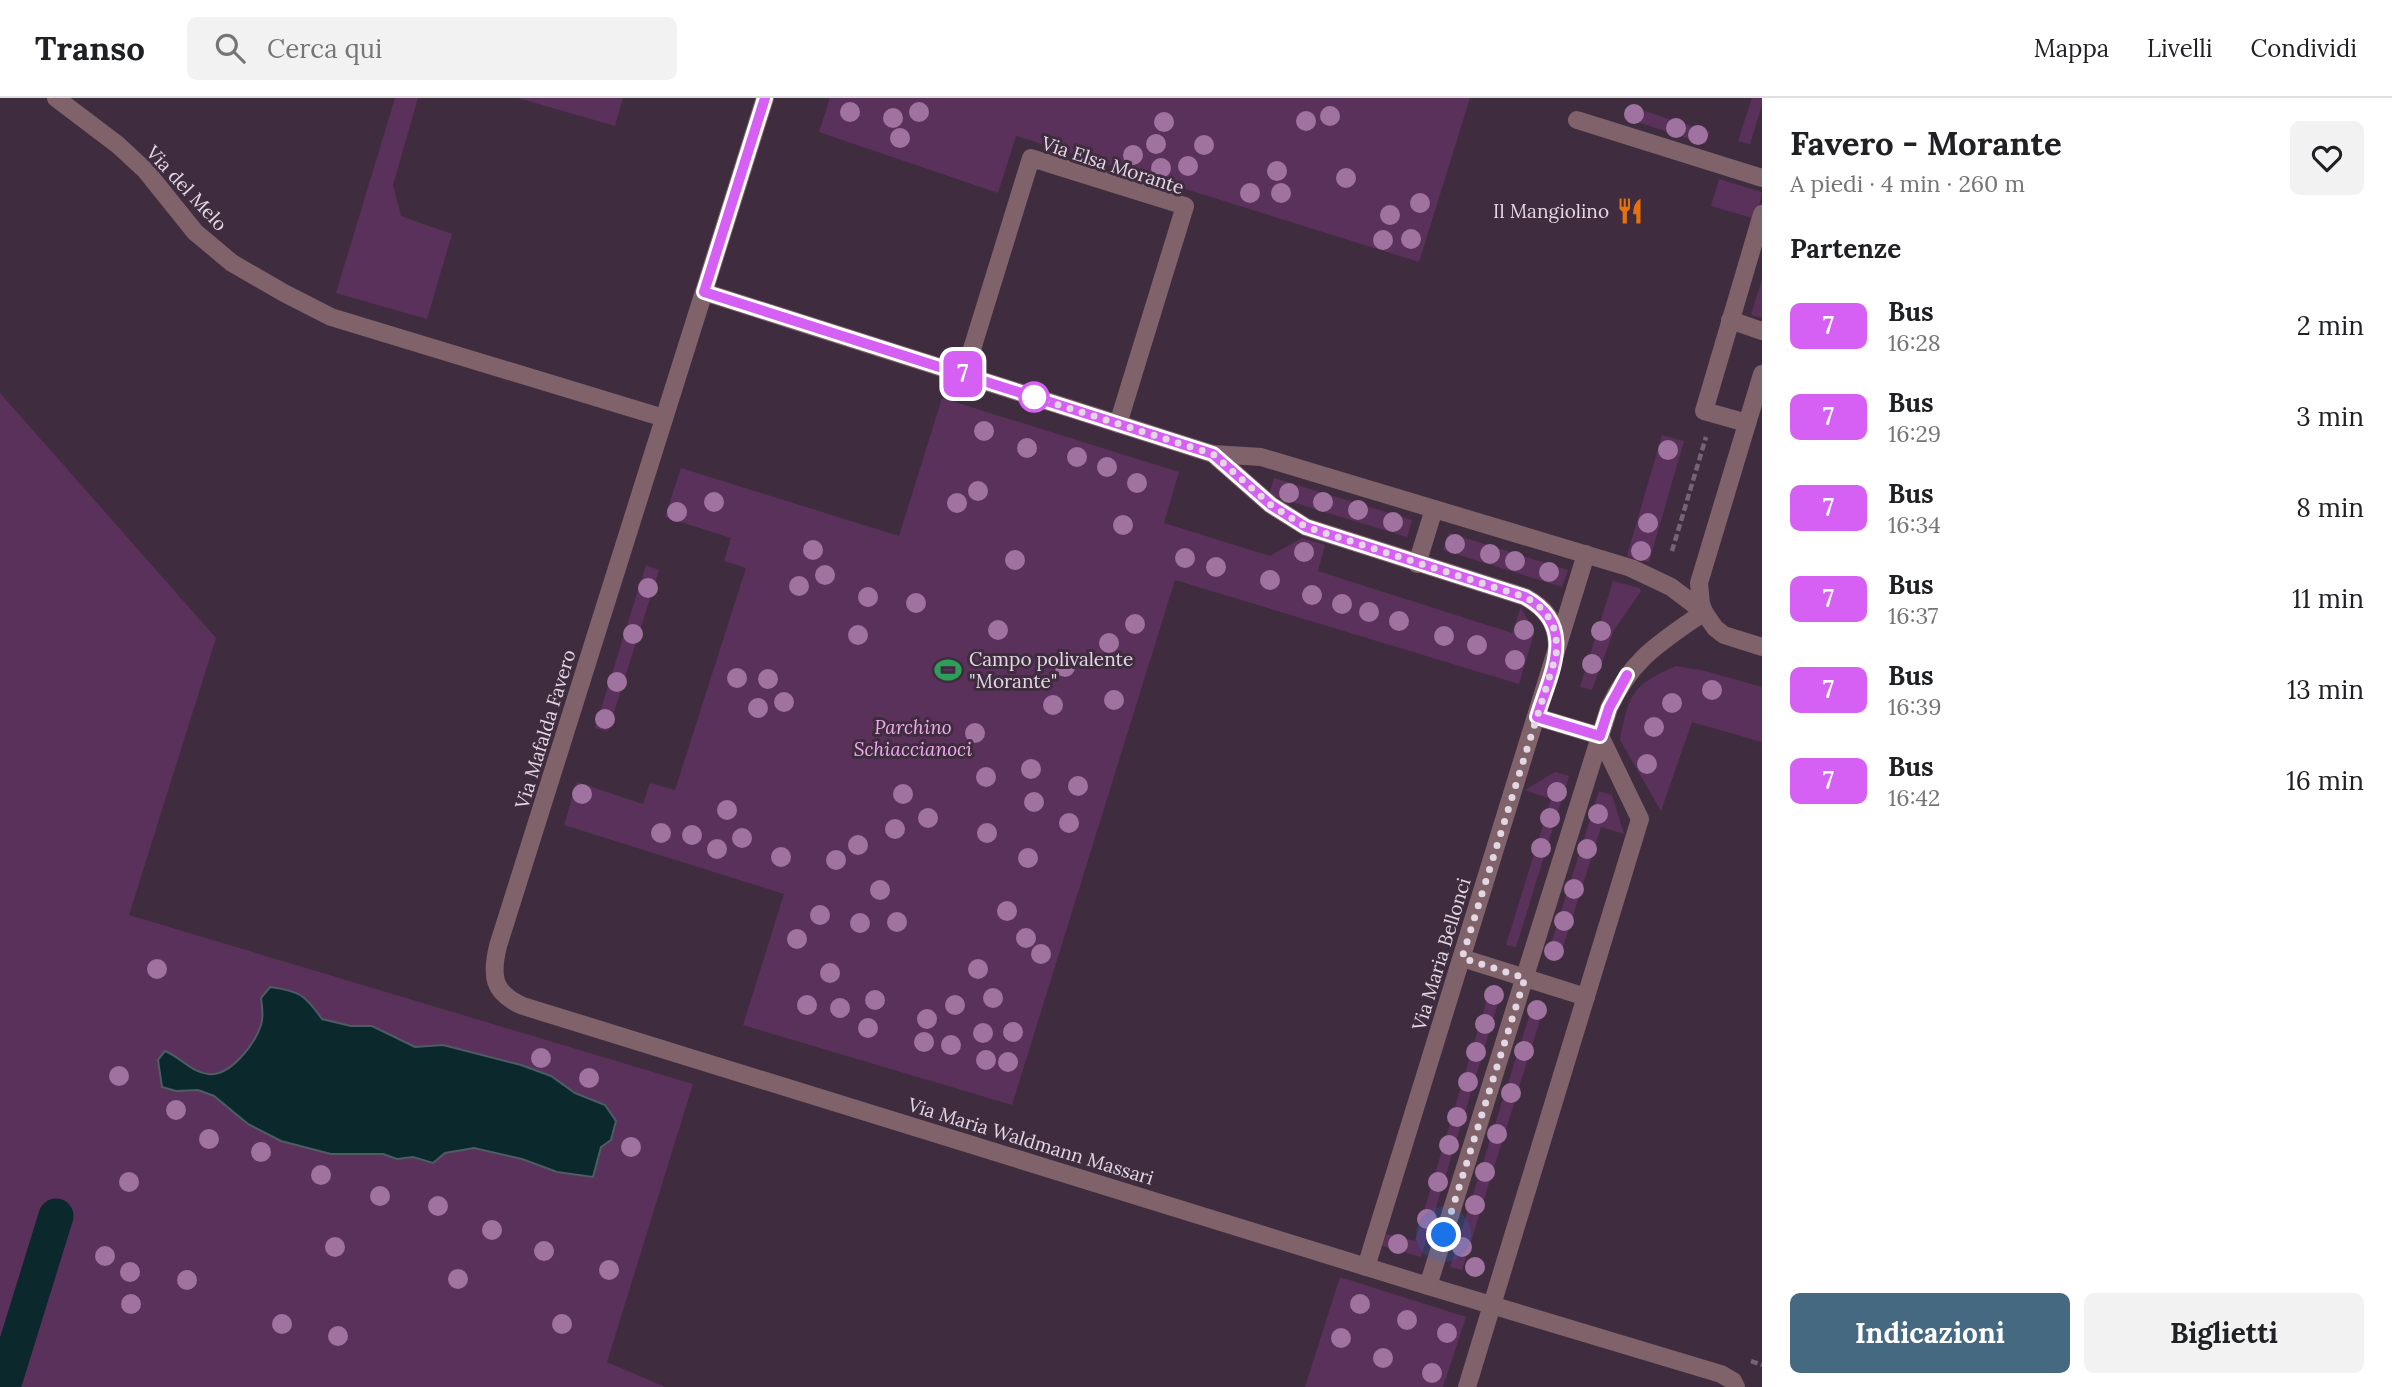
<!DOCTYPE html>
<html lang="it">
<meta charset="utf-8">
<style>
:root{--surface:#fff;--page:#f2f2f2;--text:#202124;--muted:#757577;--line:#e0e0e0;--accent:#466982}
body{margin:0;font-family:Lora,serif;background:var(--page);color:var(--text);height:100vh;display:flex;flex-direction:column;font-size:26px;white-space:nowrap}
*{box-sizing:border-box;margin:0}
p{font-size:23px;color:var(--muted)}
.icon{flex:none;width:38px;height:38px;fill:none;stroke:currentColor;stroke-width:2;stroke-linecap:round;stroke-linejoin:round}
.map{position:relative;flex:1;overflow:hidden}
.drawer{display:flex;flex-direction:column;background:var(--surface);width:630px}
.drawer>*{flex:none}
.badge{padding:0 14px;border-radius:10px;font-size:24px;line-height:46px}
.you{position:absolute;width:35px;height:35px;margin:-18px;border:5px solid #fff;border-radius:50%;background:#1a73e8;box-shadow:0 0 0 10px #1a73e833}
.map>.badge{position:absolute;translate:-50% -50%;box-shadow:0 0 0 4px #fff}
h2{padding:0 28px;font-size:26px;line-height:63px}
.round{display:grid;place-items:center;flex:none;width:74px;height:74px;border-radius:10px;background:var(--page)}
.head{display:flex;align-items:center;justify-content:space-between;height:119px;padding:0 28px}
h1{font-size:33px;font-weight:800;line-height:52px}
.cta{display:flex;gap:14px;margin-top:auto;padding:14px 28px}
.cta a{flex:1;height:80px;border-radius:10px;background:var(--accent);color:#fff;font-size:28px;font-weight:800;line-height:80px;text-align:center}
.cta a+a{background:var(--page);color:var(--text)}
ul{padding:0;list-style:none}
li{display:flex;align-items:center;gap:21px;height:91px;padding:0 28px}
li div{flex:1}
li b{display:block;font-size:26px}
li em{font-style:normal}
li .badge{min-width:77px;font-weight:700;text-align:center}
header{display:flex;align-items:center;gap:42px;box-sizing:border-box;height:98px;padding:0 35px;background:var(--surface);border-bottom:2px solid var(--line)}
header strong{font-size:33px}
nav{display:flex;gap:38px;margin-inline-start:auto;font-size:24px}
.search{width:490px;height:63px;background:var(--page);display:flex;align-items:center;gap:18px;box-sizing:border-box;padding:0 24px;border-radius:10px;color:var(--muted);font-size:26px}
main{display:flex;flex:1;min-height:0}
.map>svg:first-child{display:block}
</style>
<header>
<strong>Transo</strong>
<div class="search"><svg class="icon" aria-label="search" viewBox="0 0 24 24"><circle cx="10" cy="10" r="6"/><path d="M15 15l6 6"/></svg>Cerca qui</div>
<nav><a>Mappa</a><a>Livelli</a><a>Condividi</a></nav>
</header>
<main>
<div class="map">
<svg width="1762" height="1289" viewBox="0 0 1762 1289">
<rect width="100%" height="100%" fill="#3f2d3f"/>
<g fill="#5a315a">
<path d="M395,0H418L393,87L401,118L452,136L427,221L336,195Z"/>
<path d="M518,0H623L615,28Z"/>
<path d="M830,0H1470L1419,164L1016,38L998,95L819,34Z"/>
<path d="M1752,0H1762V7L1750,46L1738,43Z"/>
<path d="M1629,8L1710,34L1705,46L1625,20Z"/>
<path d="M1719,81L1762,94L1756,121L1711,108Z"/>
<path d="M1762,181V220L1751,217Z"/>
<path d="M0,295L216,540L129,817L693,986L607,1264L665,1289H0Z"/>
<path d="M942,300L1179,374L1164,425L1270,458L1302,440L1325,447L1318,473L1512,535L1521,509L1534,535L1519,586L1175,482L1012,1007L743,927L784,796L564,727L577,684L643,706L650,685L675,692L746,470L724,463L731,440L665,419L681,370L899,438Z"/>
<path d="M1662,337L1684,343L1649,464L1627,458Z"/>
<path d="M1274,380L1412,422L1407,439L1269,397Z"/>
<path d="M1449,435L1568,472L1562,489L1443,452Z"/>
<path d="M646,467L659,472L608,633L595,630Z"/>
<path d="M1613,483L1639,490L1641,493L1614,532L1592,592L1580,589Z"/>
<path d="M1676,568L1705,573L1762,589V644L1692,624L1661,713L1620,642C1629,596 1632,587 1676,568Z"/>
<path d="M1555,674L1569,678L1516,849L1506,847L1551,701L1525,692Z"/>
<path d="M1599,693L1612,697L1624,736L1601,729L1559,862L1547,858Z"/>
<path d="M1491,888L1502,892L1421,1159L1382,1148L1386,1136L1415,1143Z"/>
<path d="M1534,903L1545,906L1462,1172L1450,1169Z"/>
<path d="M1340,1179L1466,1219L1443,1289H1305Z"/>
</g>
<path fill="#0b292d" stroke="#4c5d63" stroke-width="2" d="M270,889C300,893 305,897 322,921L351,928H372L415,949L443,947L521,967L551,978L575,995L605,1007L616,1023L611,1042L601,1049L593,1079L557,1074L522,1061L474,1050L445,1055L433,1065L413,1059L397,1061L383,1056H331L281,1043L248,1026L214,998L198,992L176,993L162,989L158,962L165,953C180,959 191,974 208,976C230,979 255,946 261,927C264,918 262,909 261,900Z"/>
<g fill="none" stroke-linecap="round" stroke-linejoin="round">
<path stroke="#0b292d" stroke-width="35" d="M3,1289L56,1118"/>
<g stroke="#746474" stroke-width="4.5" stroke-dasharray="7 3.5" stroke-linecap="butt">
<path d="M1672,453L1706,339"/>
<path d="M1751,1263L1762,1267"/>
</g>
<g stroke="#80626a" stroke-width="18">
<path d="M56,0L118,47L146,73L195,134L232,165L284,195L331,219L664,320"/>
<path d="M765,0L498,848C491,877 492,895 523,908L1428,1188L1721,1276L1733,1283L1736,1289"/>
<path d="M1577,22L1762,80"/>
<path d="M704,194L1213,356L1261,359L1631,470L1671,489L1704,514L1715,530L1724,537L1762,549"/>
<path d="M1730,222L1762,233"/>
<path d="M964,277L1031,60L1185,108L1118,326"/>
<path d="M1747,325L1704,313L1762,116"/>
<path d="M1213,356L1271,407L1306,429L1525,499C1545,510 1556,523 1557,547"/>
<path d="M1417,466L1434,411"/>
<path d="M1704,514L1701,506L1699,485L1762,276"/>
<path d="M1462,860L1586,899"/>
<path d="M1366,1169L1586,456"/>
<path d="M1428,1188L1609,610C1632,560 1661,544 1704,514"/>
<path d="M1467,1289L1640,721L1600,638L1537,619"/>
</g>
</g>
<g fill="#a0729f">
<circle cx="850" cy="14" r="10"/>
<circle cx="919" cy="14" r="10"/>
<circle cx="1634" cy="16" r="10"/>
<circle cx="1330" cy="18" r="10"/>
<circle cx="893" cy="20" r="10"/>
<circle cx="1306" cy="23" r="10"/>
<circle cx="1164" cy="24" r="10"/>
<circle cx="1676" cy="30" r="10"/>
<circle cx="1698" cy="37" r="10"/>
<circle cx="900" cy="40" r="10"/>
<circle cx="1156" cy="46" r="10"/>
<circle cx="1204" cy="47" r="10"/>
<circle cx="1133" cy="57" r="10"/>
<circle cx="1188" cy="68" r="10"/>
<circle cx="1161" cy="70" r="10"/>
<circle cx="1277" cy="73" r="10"/>
<circle cx="1346" cy="80" r="10"/>
<circle cx="1250" cy="95" r="10"/>
<circle cx="1281" cy="95" r="10"/>
<circle cx="1420" cy="105" r="10"/>
<circle cx="1390" cy="117" r="10"/>
<circle cx="1411" cy="141" r="10"/>
<circle cx="1383" cy="142" r="10"/>
<circle cx="984" cy="333" r="10"/>
<circle cx="1027" cy="350" r="10"/>
<circle cx="1668" cy="352" r="10"/>
<circle cx="1077" cy="359" r="10"/>
<circle cx="1107" cy="369" r="10"/>
<circle cx="1137" cy="385" r="10"/>
<circle cx="978" cy="393" r="10"/>
<circle cx="1289" cy="395" r="10"/>
<circle cx="714" cy="404" r="10"/>
<circle cx="1323" cy="404" r="10"/>
<circle cx="957" cy="405" r="10"/>
<circle cx="1358" cy="412" r="10"/>
<circle cx="677" cy="414" r="10"/>
<circle cx="1393" cy="424" r="10"/>
<circle cx="1648" cy="425" r="10"/>
<circle cx="1123" cy="427" r="10"/>
<circle cx="1455" cy="446" r="10"/>
<circle cx="813" cy="452" r="10"/>
<circle cx="1641" cy="453" r="10"/>
<circle cx="1304" cy="454" r="10"/>
<circle cx="1490" cy="456" r="10"/>
<circle cx="1185" cy="460" r="10"/>
<circle cx="1015" cy="462" r="10"/>
<circle cx="1515" cy="463" r="10"/>
<circle cx="1216" cy="469" r="10"/>
<circle cx="1549" cy="474" r="10"/>
<circle cx="825" cy="477" r="10"/>
<circle cx="1270" cy="482" r="10"/>
<circle cx="799" cy="488" r="10"/>
<circle cx="648" cy="490" r="10"/>
<circle cx="1312" cy="497" r="10"/>
<circle cx="868" cy="499" r="10"/>
<circle cx="916" cy="505" r="10"/>
<circle cx="1342" cy="506" r="10"/>
<circle cx="1369" cy="514" r="10"/>
<circle cx="1399" cy="523" r="10"/>
<circle cx="1135" cy="526" r="10"/>
<circle cx="998" cy="532" r="10"/>
<circle cx="1524" cy="532" r="10"/>
<circle cx="1601" cy="533" r="10"/>
<circle cx="633" cy="536" r="10"/>
<circle cx="858" cy="537" r="10"/>
<circle cx="1444" cy="538" r="10"/>
<circle cx="1109" cy="545" r="10"/>
<circle cx="1477" cy="547" r="10"/>
<circle cx="1515" cy="562" r="10"/>
<circle cx="1592" cy="566" r="10"/>
<circle cx="1065" cy="569" r="10"/>
<circle cx="737" cy="580" r="10"/>
<circle cx="768" cy="581" r="10"/>
<circle cx="617" cy="584" r="10"/>
<circle cx="1712" cy="592" r="10"/>
<circle cx="1114" cy="602" r="10"/>
<circle cx="784" cy="604" r="10"/>
<circle cx="1672" cy="605" r="10"/>
<circle cx="1053" cy="607" r="10"/>
<circle cx="758" cy="610" r="10"/>
<circle cx="605" cy="621" r="10"/>
<circle cx="1654" cy="629" r="10"/>
<circle cx="975" cy="635" r="10"/>
<circle cx="1647" cy="666" r="10"/>
<circle cx="1031" cy="671" r="10"/>
<circle cx="986" cy="679" r="10"/>
<circle cx="1078" cy="688" r="10"/>
<circle cx="1557" cy="694" r="10"/>
<circle cx="582" cy="696" r="10"/>
<circle cx="903" cy="696" r="10"/>
<circle cx="1034" cy="704" r="10"/>
<circle cx="727" cy="712" r="10"/>
<circle cx="1598" cy="716" r="10"/>
<circle cx="928" cy="720" r="10"/>
<circle cx="1550" cy="720" r="10"/>
<circle cx="1069" cy="725" r="10"/>
<circle cx="895" cy="731" r="10"/>
<circle cx="661" cy="735" r="10"/>
<circle cx="987" cy="735" r="10"/>
<circle cx="692" cy="737" r="10"/>
<circle cx="742" cy="740" r="10"/>
<circle cx="858" cy="747" r="10"/>
<circle cx="1541" cy="750" r="10"/>
<circle cx="717" cy="751" r="10"/>
<circle cx="1587" cy="751" r="10"/>
<circle cx="781" cy="759" r="10"/>
<circle cx="1028" cy="760" r="10"/>
<circle cx="836" cy="762" r="10"/>
<circle cx="1574" cy="791" r="10"/>
<circle cx="880" cy="792" r="10"/>
<circle cx="1007" cy="813" r="10"/>
<circle cx="820" cy="817" r="10"/>
<circle cx="1564" cy="823" r="10"/>
<circle cx="897" cy="824" r="10"/>
<circle cx="860" cy="825" r="10"/>
<circle cx="1026" cy="840" r="10"/>
<circle cx="797" cy="841" r="10"/>
<circle cx="1554" cy="853" r="10"/>
<circle cx="1041" cy="856" r="10"/>
<circle cx="157" cy="871" r="10"/>
<circle cx="978" cy="871" r="10"/>
<circle cx="830" cy="875" r="10"/>
<circle cx="1494" cy="897" r="10"/>
<circle cx="993" cy="900" r="10"/>
<circle cx="875" cy="902" r="10"/>
<circle cx="807" cy="907" r="10"/>
<circle cx="955" cy="907" r="10"/>
<circle cx="840" cy="910" r="10"/>
<circle cx="1537" cy="912" r="10"/>
<circle cx="927" cy="921" r="10"/>
<circle cx="1485" cy="926" r="10"/>
<circle cx="868" cy="930" r="10"/>
<circle cx="1013" cy="934" r="10"/>
<circle cx="983" cy="935" r="10"/>
<circle cx="924" cy="944" r="10"/>
<circle cx="951" cy="947" r="10"/>
<circle cx="1524" cy="953" r="10"/>
<circle cx="1476" cy="954" r="10"/>
<circle cx="541" cy="960" r="10"/>
<circle cx="986" cy="962" r="10"/>
<circle cx="1008" cy="964" r="10"/>
<circle cx="119" cy="978" r="10"/>
<circle cx="589" cy="980" r="10"/>
<circle cx="1468" cy="984" r="10"/>
<circle cx="1511" cy="995" r="10"/>
<circle cx="176" cy="1012" r="10"/>
<circle cx="1457" cy="1019" r="10"/>
<circle cx="1497" cy="1036" r="10"/>
<circle cx="209" cy="1041" r="10"/>
<circle cx="1449" cy="1047" r="10"/>
<circle cx="631" cy="1049" r="10"/>
<circle cx="261" cy="1054" r="10"/>
<circle cx="1485" cy="1074" r="10"/>
<circle cx="321" cy="1077" r="10"/>
<circle cx="129" cy="1084" r="10"/>
<circle cx="1438" cy="1084" r="10"/>
<circle cx="380" cy="1098" r="10"/>
<circle cx="1475" cy="1107" r="10"/>
<circle cx="438" cy="1108" r="10"/>
<circle cx="1427" cy="1121" r="10"/>
<circle cx="492" cy="1132" r="10"/>
<circle cx="1398" cy="1146" r="10"/>
<circle cx="335" cy="1149" r="10"/>
<circle cx="1462" cy="1149" r="10"/>
<circle cx="544" cy="1153" r="10"/>
<circle cx="105" cy="1158" r="10"/>
<circle cx="1475" cy="1169" r="10"/>
<circle cx="609" cy="1172" r="10"/>
<circle cx="130" cy="1174" r="10"/>
<circle cx="458" cy="1181" r="10"/>
<circle cx="187" cy="1182" r="10"/>
<circle cx="131" cy="1206" r="10"/>
<circle cx="1360" cy="1206" r="10"/>
<circle cx="1407" cy="1222" r="10"/>
<circle cx="282" cy="1226" r="10"/>
<circle cx="562" cy="1226" r="10"/>
<circle cx="1447" cy="1235" r="10"/>
<circle cx="338" cy="1238" r="10"/>
<circle cx="1341" cy="1240" r="10"/>
<circle cx="1383" cy="1260" r="10"/>
<circle cx="1432" cy="1275" r="10"/>
</g>
<g fill="none" stroke-linecap="round" stroke-linejoin="round">
<g stroke="#fff" stroke-width="16">
<path id="line" d="M765,0L704,194L1213,356L1271,407L1306,429L1525,499C1578,528 1551,573 1537,619L1600,638L1609,610L1627,577"/>
</g>
<use href="#line" stroke="#d65ff4" stroke-width="10"/>
<path stroke="#e2d7e2" stroke-width="7" stroke-dasharray="0 12.6" d="M1034,299L1213,356L1271,407L1306,429L1525,499C1549,512 1559,530 1556,558L1462,860L1525,880L1444,1137"/>
</g>
<defs>
<g id="restaurant-bare" transform="scale(2.1)"><path d="M-5-6h1v4h1v-4h1v4h1v-4h1v5L-1.5 .5V6h-2V.5L-5-1ZM5-6V6H3V1.5H1.5Q1.5-4 5-6Z" fill="#e8710a" stroke="#3f2d3f" stroke-width="2.5" paint-order="stroke"/></g>
<g id="stadium-bare" transform="scale(2.1)"><path d="M0-5a6.5 5 0 1 0 0 10a6.5 5 0 1 0 0-10ZM-3.5-1.8h7v3.6h-7Z" fill="#2e9e5b" stroke="#3f2d3f" stroke-width="2.5" paint-order="stroke"/></g>
</defs>
<g fill-rule="evenodd">
<use href="#restaurant-bare" x="1630" y="113"/>
<use href="#stadium-bare" x="948" y="572"/>
</g>
<circle fill="#fff" stroke="#d65ff4" stroke-width="3.5" cx="1034" cy="299" r="14"/>
<g text-anchor="middle" dominant-baseline="central" stroke-width="6" stroke-linejoin="round" paint-order="stroke">
<g font-size="19" fill="#e2d7e2" stroke="#3f2d3f">
<text transform="translate(1113 67) rotate(18)">Via Elsa Morante</text>
<text transform="translate(187 90) rotate(47)">Via del Melo</text>
<text transform="translate(545 631) rotate(-73)">Via Mafalda Favero</text>
<text transform="translate(1441 856) rotate(-73)">Via Maria Bellonci</text>
<text transform="translate(1031 1043) rotate(17)">Via Maria Waldmann Massari</text>
</g>
<g font-size="19" fill="#e2d7e2" stroke="#3f2d3f" text-anchor="end">
<text x="1609" y="113">Il Mangiolino</text>
<text x="969" y="561" text-anchor="start">Campo polivalente<tspan x="969" dy="22">"Morante"</tspan></text>
</g>
<g font-size="19" font-style="italic" fill="#f0abee" stroke="#3f2d3f">
<text x="913" y="629">Parchino<tspan x="913" dy="22">Schiaccianoci</tspan></text>
</g>
</g>
</svg>
<div class="you" style="left:1444px;top:1137px"></div>
<b class="badge" style="left:963px;top:276px;background:#d65ff4;color:#fff">7</b>
</div>
<section class="drawer">
<div class="head"><div><h1>Favero - Morante</h1><p>A piedi · 4 min · 260 m</p></div><a class="round"><svg class="icon" aria-label="heart" viewBox="0 0 24 24"><path d="M12 20l-8-8c-3-5 5-10 8-4 3-6 11-1 8 4z"/></svg></a></div>
<h2>Partenze</h2>
<ul>
<li><span class="badge" style="background:#d65ff4;color:#fff">7</span><div><b>Bus</b><p>16:28</p></div><em>2 min</em></li>
<li><span class="badge" style="background:#d65ff4;color:#fff">7</span><div><b>Bus</b><p>16:29</p></div><em>3 min</em></li>
<li><span class="badge" style="background:#d65ff4;color:#fff">7</span><div><b>Bus</b><p>16:34</p></div><em>8 min</em></li>
<li><span class="badge" style="background:#d65ff4;color:#fff">7</span><div><b>Bus</b><p>16:37</p></div><em>11 min</em></li>
<li><span class="badge" style="background:#d65ff4;color:#fff">7</span><div><b>Bus</b><p>16:39</p></div><em>13 min</em></li>
<li><span class="badge" style="background:#d65ff4;color:#fff">7</span><div><b>Bus</b><p>16:42</p></div><em>16 min</em></li>
</ul>
<div class="cta"><a>Indicazioni</a><a>Biglietti</a></div>
</section>
</main>
